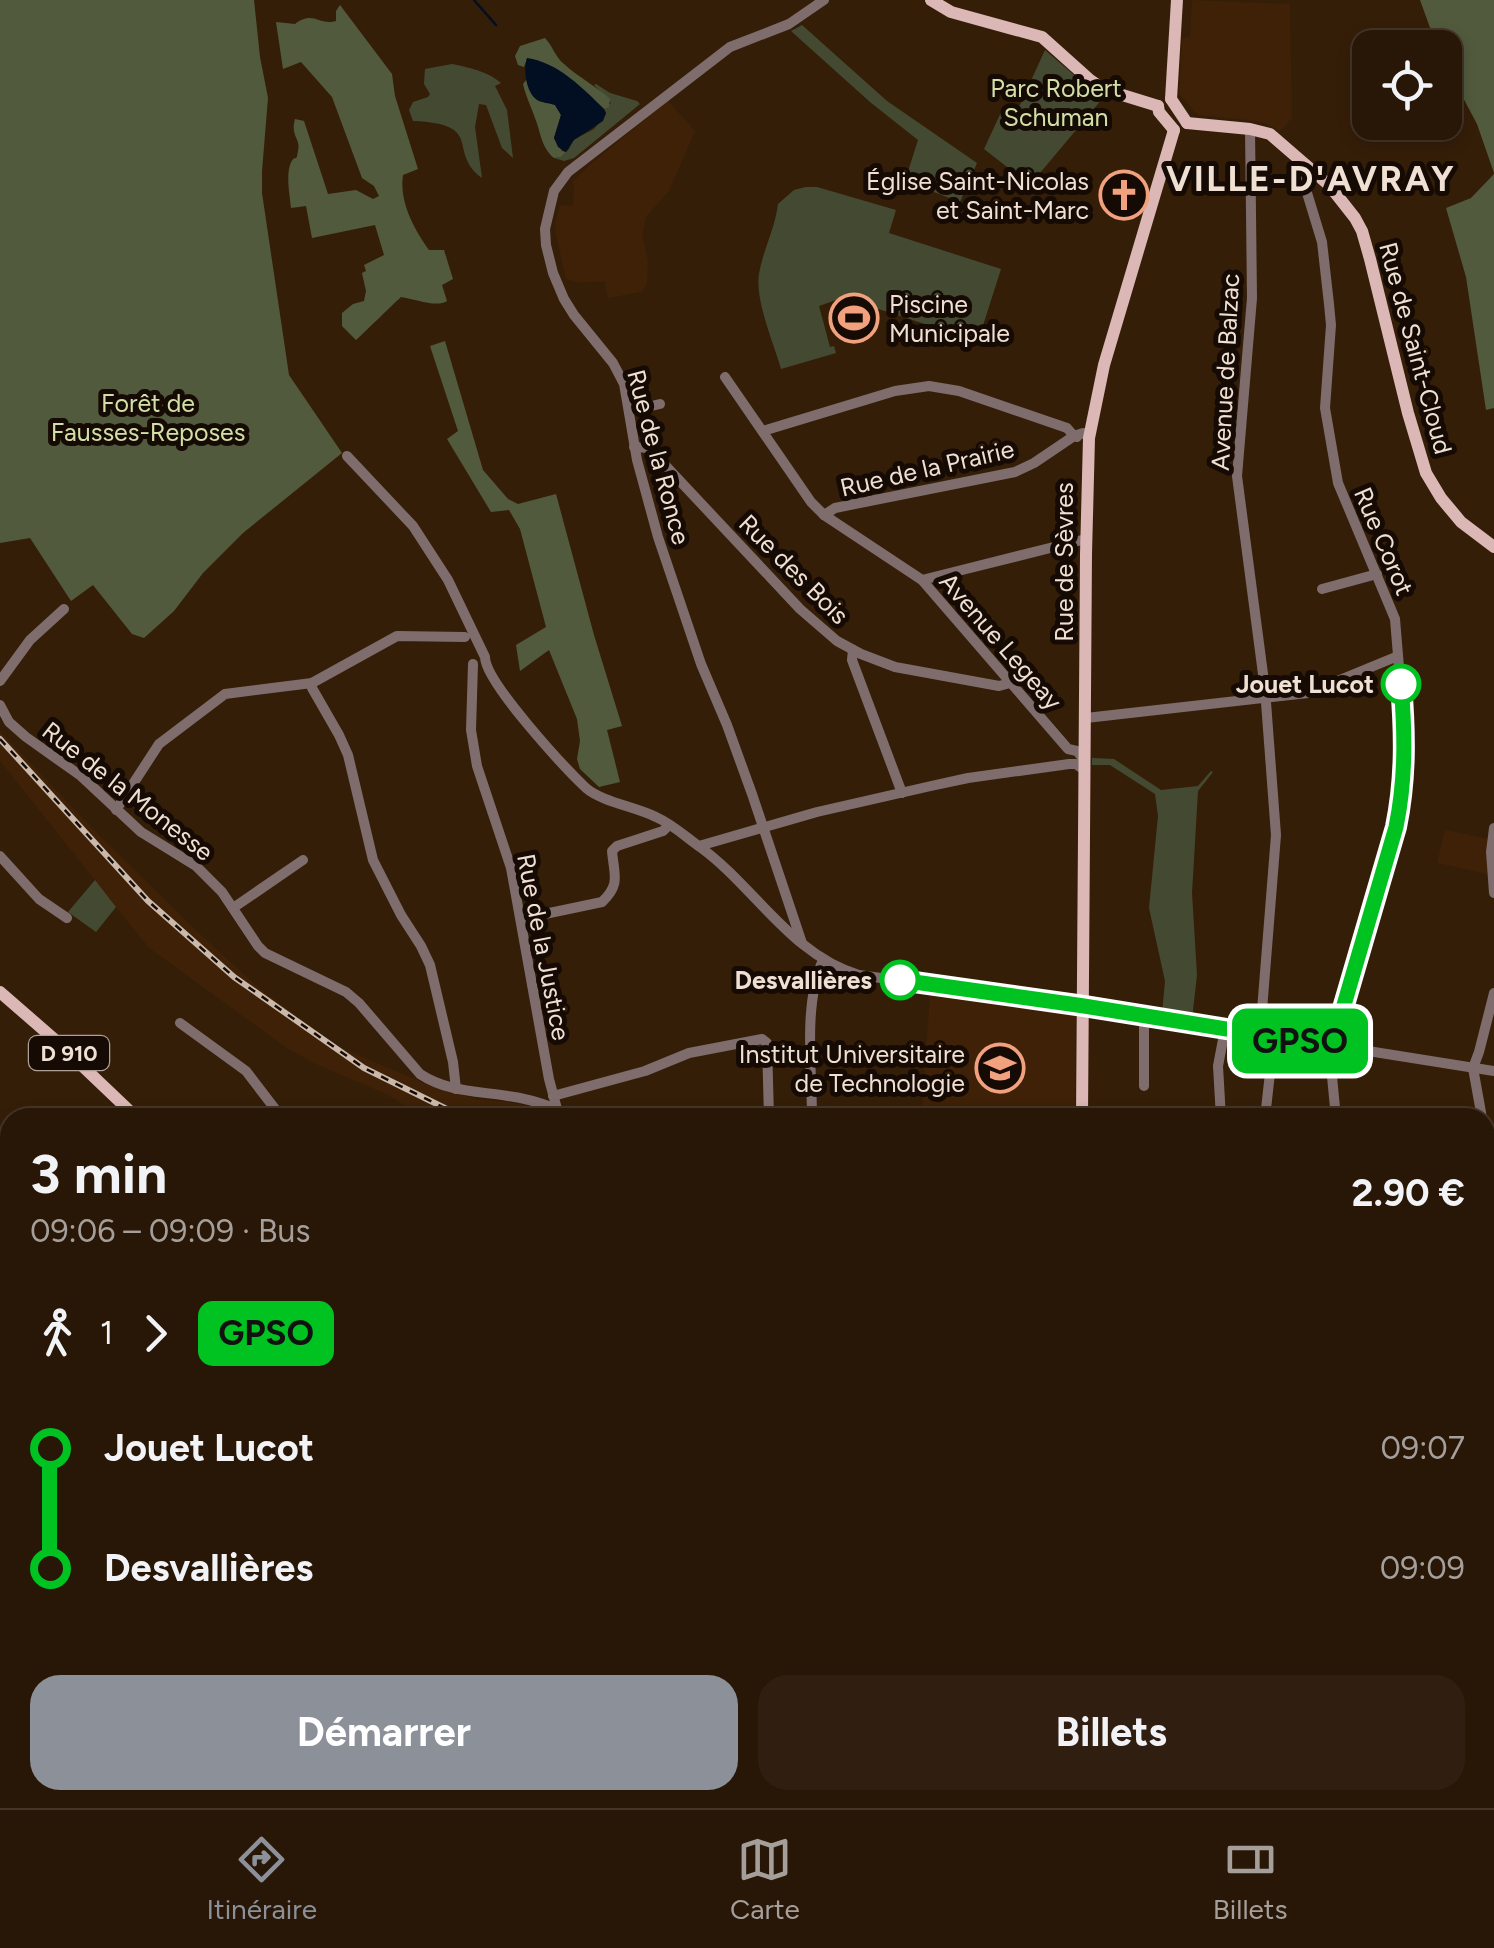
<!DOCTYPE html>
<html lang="fr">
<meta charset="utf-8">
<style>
:root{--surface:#281606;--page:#301f10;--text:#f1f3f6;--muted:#a59f9b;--line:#443528;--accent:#8c9099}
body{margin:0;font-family:Figtree,sans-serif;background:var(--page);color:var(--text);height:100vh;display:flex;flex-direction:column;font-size:38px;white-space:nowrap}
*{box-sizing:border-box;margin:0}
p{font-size:32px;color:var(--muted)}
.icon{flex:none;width:55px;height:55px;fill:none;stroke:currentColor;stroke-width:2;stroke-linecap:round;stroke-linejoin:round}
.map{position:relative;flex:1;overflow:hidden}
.details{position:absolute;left:0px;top:1108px;width:1495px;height:702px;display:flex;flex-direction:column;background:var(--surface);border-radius:30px 30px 0 0;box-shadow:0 5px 15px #0003,0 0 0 2px var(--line)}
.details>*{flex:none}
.badge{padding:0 20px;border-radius:15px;font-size:35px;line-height:65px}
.controls{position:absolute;left:1352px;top:30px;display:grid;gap:20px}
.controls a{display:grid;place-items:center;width:110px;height:110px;border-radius:20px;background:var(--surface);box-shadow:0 5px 15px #0003,0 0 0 2px var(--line);font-size:50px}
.map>.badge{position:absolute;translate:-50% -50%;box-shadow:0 0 0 5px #fff}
.legs{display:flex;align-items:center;gap:15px;height:110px;padding:0 30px;font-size:32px}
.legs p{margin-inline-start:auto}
.head{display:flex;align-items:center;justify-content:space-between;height:170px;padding:0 30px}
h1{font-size:55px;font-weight:700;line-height:75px}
.button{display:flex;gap:20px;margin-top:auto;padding:20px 30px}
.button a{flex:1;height:115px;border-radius:30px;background:var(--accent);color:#fff;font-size:40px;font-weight:700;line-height:115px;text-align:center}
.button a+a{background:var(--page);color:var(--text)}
ul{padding:0 30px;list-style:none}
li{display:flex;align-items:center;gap:35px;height:120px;font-size:38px}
li i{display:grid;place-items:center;width:15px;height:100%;margin:0 12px;background:currentColor}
li i::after{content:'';width:25px;height:25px;margin:-12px;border:8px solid;border-radius:50%;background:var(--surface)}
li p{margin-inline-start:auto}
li:first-child i{background:linear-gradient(#0000 50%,currentColor 0)}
li:last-child i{background:linear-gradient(currentColor 50%,#0000 0)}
.tab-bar{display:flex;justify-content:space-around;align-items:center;height:140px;border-top:2px solid var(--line);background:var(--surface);font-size:28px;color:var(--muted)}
.tab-bar a{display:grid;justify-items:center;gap:5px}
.tab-bar .current{color:var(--accent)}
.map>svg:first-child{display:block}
</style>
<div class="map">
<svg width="1494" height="1808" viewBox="0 0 1494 1808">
<rect width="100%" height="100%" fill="#351e08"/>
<g fill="#3e2106">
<path d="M1192,0L1290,4L1292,118L1280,131L1267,124L1255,121L1198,115L1179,94L1182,38L1190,37Z"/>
<path d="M668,101L695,131L669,191L646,217L642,234L648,262L647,284L642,292L608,298L604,281L581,283L566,279L555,231L556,219L560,205L573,206L574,187L572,182L592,163Z"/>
<path d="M0,731L91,827L202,936L260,989L337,1046L426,1084L475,1099L507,1102L542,1109L551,1117H424L388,1095L318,1065L288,1049L148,947L0,761Z"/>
<path d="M1445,830L1488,839L1487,874L1437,863Z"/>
<path d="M930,992L1073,1011L1076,1015L1075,1117H952L951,1110L922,1109Z"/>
</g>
<g fill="#444a32">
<path d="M802,25L887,101L977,163L960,202L905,181L918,140L870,102L791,31Z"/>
<path d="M1045,50L1102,99L1035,179L1025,181L984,149L1004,106L1018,109Z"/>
<path d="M452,64C468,67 489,72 501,83L495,86L507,110L513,158L502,148L486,105L479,104L475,127L482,178C446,151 486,124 413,121L409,110L413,102L428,97L430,94L424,84L425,69Z"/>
<path d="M596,84L610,93L637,101L640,104L574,158L564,161L554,158L561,157L569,149L573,140L594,129L606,114L604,109L611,103L594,85Z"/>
<path d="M806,187H817L896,210L889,233L1001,269L978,341L847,299L836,300L819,306L830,347L834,346L836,353L781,369C774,344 755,301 759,274C763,250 775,229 778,204L794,190Z"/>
<path d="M1092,758L1114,759L1161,790L1198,786L1211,771L1213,772L1198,791L1192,893L1197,975L1192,1019L1162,1014L1165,981L1149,908L1158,816L1155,794L1110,765H1092Z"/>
<path d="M95,880L116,907L96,932L68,912Z"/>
</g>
<g fill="#525a3d">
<path d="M0,0H254L260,57L268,98L262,171V193L289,375L342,453L243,533L203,573L174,611L144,638L132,634L93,585L71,601L30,538L0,543Z"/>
<path d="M1420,0H1494V173L1477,124L1445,64V48L1437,47Z"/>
<path d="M340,5L392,74L395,96L418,169L403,175C399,202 414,229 429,250H444L453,279L442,285L447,301C437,308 415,299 401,297C386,311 370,327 356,340L342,326V313L353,304L364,301L366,291L362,273L366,271L364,265L384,255L375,225L312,238L306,206L291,208C290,196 286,178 290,165C295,152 296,165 298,151C301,138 290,137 295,119L304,121L328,194L356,190L373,199L379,196L374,186L362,178L332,97L301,62L283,69L276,22L295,24C314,10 318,26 336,21V11Z"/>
<path d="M545,38C553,46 555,57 564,64C578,77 596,86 610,99L609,107L604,109L567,76L527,59L524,67L518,65L515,56L520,46Z"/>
<path d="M527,79C532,99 537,99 555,105L561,115L554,138L562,151L566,152L561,157L554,158C541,147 541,133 535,118C531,106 526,97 523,84Z"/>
<path d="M1494,174V408L1486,410L1466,277L1446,208L1471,198Z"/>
<path d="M445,341L483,470L508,499L518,504L556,494L594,635L622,726L607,730L620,782L599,787L580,769L577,759L580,741L577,719L549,650L520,671L516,645L546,627L520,529L509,510L491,512L447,439L458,431L430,346Z"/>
</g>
<path fill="#020e22" d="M527,58C557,62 583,88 604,109L606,113L603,121L574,140L566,152L558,147L554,138L561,115L555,105C549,103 542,103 537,100C526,92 523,70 527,58Z"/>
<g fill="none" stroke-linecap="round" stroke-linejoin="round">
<path stroke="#020e22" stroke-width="2.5" d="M474,0L496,25"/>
<g stroke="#7e6d6c" stroke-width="10">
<path d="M1250,129L1252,298L1237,476L1265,689L1276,835L1260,1035"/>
<path d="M1312,169L1306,176L1304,183L1322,242L1329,304L1331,325L1325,408L1338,483L1395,619L1405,740V771L1396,827L1332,1046L1331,1066L1336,1118"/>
<path d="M630,411L660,404"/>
<path d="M763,431L895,391L929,386L959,391L1067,428L1074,436L1083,433L1089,438"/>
<path d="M634,447L649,448L800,609L837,641L861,654L895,667L999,686L1010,683"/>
<path d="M347,456L413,526L448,580L485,657C485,682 565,768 586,788C602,802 637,807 656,817C672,824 686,837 700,847C755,887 791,955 859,975L1072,1004L1494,1071"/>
<path d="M824,515L835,508L1015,472L1034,463L1074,436L1077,437"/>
<path d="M922,580L1086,539"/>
<path d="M1322,589L1377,574"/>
<path d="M853,650L852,660L902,793"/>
<path d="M473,664L471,730L477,766L511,868L549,1079L557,1109L564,1118"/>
<path d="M0,681L30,640L64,609"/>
<path d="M312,683V688L339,735L348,755L373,860L401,915L421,946L430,965L453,1062L456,1089"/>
<path d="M0,705L9,722L26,737L81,776L141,832L196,866L222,892L258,946L265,953L346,992L359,1003L420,1074C447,1092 478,1091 508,1096C525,1098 541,1103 557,1109"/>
<path d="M1086,718L1308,693L1398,656"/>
<path d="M116,810L159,744L225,694L312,683L397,636L465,637"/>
<path d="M1494,828L1491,852L1494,893"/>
<path d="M699,846L817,812L931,786L968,778L1069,764H1076L1080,767L1084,760L1077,751L1068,749L922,580L824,515L811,502L725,377"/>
<path d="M0,856L39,899L67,918"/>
<path d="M233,908L303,860"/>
<path d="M521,919L602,902C621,884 614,875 612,851L617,846L663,831L669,825"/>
<path d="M802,943L752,794L727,725L701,664L658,537L637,460L624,384L613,363L574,315L564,299L553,273L546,245L545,229L554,191L568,172L730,47L789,24L824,0"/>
<path d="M1144,1017V1086"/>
<path d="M180,1023L246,1071L282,1118"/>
<path d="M1473,1068L1479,1052L1494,993"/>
<path d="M1473,1068L1482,1118"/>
<path d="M553,1096L645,1071L689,1053L762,1039L767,1043L769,1118"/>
<path d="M812,1118C812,1069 803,1004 823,960"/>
<path d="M1221,1118L1218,1066L1225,1029"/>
<path d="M1265,1118L1274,1037"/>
<path d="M1485,1166L1487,1167L1490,1201L1485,1203"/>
<path d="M0,1218L10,1225"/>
<path d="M0,1304L10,1314"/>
<path d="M1485,1402L1494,1400"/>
<path d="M1485,1424L1494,1435"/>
<path d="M0,1513L10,1523"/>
<path d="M3,1665L9,1808"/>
<path d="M1485,1684L1494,1683"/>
<path d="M211,1800L215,1808"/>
<path d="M330,1800L340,1808"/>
<path d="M427,1800L433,1808"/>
<path d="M765,1800L768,1808"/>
<path d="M1417,1800L1433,1807"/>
<path d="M52,1808L68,1800"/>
<path d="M309,1808L314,1800"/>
<path d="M526,1808L527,1800"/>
<path d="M1216,1808L1218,1800"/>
<path d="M1335,1808L1339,1800"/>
</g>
<g stroke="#dbb7b5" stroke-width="12">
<path d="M931,0L951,12L1042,37L1090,80L1103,89L1158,106"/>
<path d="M1171,99L1177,0"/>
<path d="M1171,99L1187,123"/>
<path d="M1158,106L1159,112L1174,130"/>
<path d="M1187,123L1250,129L1270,134L1329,185L1355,218L1362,231L1370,259L1408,413L1426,473L1441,498L1461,522L1494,547"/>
<path d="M0,992L54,1039L137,1118"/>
<path d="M1082,1118L1086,554L1089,438L1104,365L1174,130"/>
<path d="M552,1800L555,1808"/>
<path d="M573,1808L577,1800"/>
<path d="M1073,1808L1080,1800"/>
</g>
<g stroke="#cab9ab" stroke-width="6">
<g id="rail">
<path d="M0,739L148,901L234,977L364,1068L465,1118"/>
<path d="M1485,1247L1494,1248"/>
<path d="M0,1375L10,1387"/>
<path d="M0,1409L10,1422"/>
<path d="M235,1800L238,1808"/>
</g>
</g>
<use href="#rail" stroke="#150b04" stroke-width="2.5" stroke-dasharray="8" stroke-linecap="butt"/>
</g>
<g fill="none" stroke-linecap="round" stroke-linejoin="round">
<g stroke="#fff" stroke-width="22">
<path id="line-1" d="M900,980L1084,1006L1332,1046L1396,827C1406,778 1405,733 1401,684"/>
</g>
<use href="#line-1" stroke="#00c221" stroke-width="15"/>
</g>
<defs>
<g id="church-ring" transform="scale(2.5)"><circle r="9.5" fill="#150b04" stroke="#f1a17d" stroke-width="1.5"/><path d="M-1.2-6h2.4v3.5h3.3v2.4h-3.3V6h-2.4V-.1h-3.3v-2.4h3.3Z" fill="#f1a17d"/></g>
<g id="stadium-ring" transform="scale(2.5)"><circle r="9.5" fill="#150b04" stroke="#f1a17d" stroke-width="1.5"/><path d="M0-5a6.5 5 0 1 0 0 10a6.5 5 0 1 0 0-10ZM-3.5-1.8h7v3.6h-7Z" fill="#f1a17d"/></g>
<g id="university-ring" transform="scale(2.5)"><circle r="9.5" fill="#150b04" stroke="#f1a17d" stroke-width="1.5"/><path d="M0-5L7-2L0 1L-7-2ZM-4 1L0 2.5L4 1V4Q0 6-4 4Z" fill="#f1a17d"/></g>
</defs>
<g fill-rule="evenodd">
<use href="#church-ring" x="1124" y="195"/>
<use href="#stadium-ring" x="854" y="318"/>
<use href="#university-ring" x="1000" y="1068"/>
</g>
<g fill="#fff" stroke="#00c221" stroke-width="5">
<circle cx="1401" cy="684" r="18"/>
<circle cx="900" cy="980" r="18"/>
</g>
<g text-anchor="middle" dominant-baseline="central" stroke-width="10" stroke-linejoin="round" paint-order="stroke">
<rect fill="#150b04" stroke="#aea096" stroke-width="2.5" x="29" y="1036" width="80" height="34" rx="8"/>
<g font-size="22" font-weight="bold" fill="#f0e0d4">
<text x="69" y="1053">D 910</text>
</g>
<g font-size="25" fill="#d2e0a8" stroke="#150b04">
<text x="1056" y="88">Parc Robert<tspan x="1056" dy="29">Schuman</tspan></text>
<text x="148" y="403">Forêt de<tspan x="148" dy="29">Fausses-Reposes</tspan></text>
</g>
<g font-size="25" fill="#f0e0d4" stroke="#150b04" text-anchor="end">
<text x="1089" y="181">Église Saint-Nicolas<tspan x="1089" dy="29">et Saint-Marc</tspan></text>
<text x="889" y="304" text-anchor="start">Piscine<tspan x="889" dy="29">Municipale</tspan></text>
<text x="965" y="1054">Institut Universitaire<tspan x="965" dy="29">de Technologie</tspan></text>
</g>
<g font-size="25" fill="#f0e0d4" stroke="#150b04">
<text transform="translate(1416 348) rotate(75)">Rue de Saint-Cloud</text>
<text transform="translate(1225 372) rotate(-87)">Avenue de Balzac</text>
<text transform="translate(659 457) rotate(75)">Rue de la Ronce</text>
<text transform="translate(927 468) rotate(-13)">Rue de la Prairie</text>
<text transform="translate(1384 541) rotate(67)">Rue Corot</text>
<text transform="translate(1064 562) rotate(-90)">Rue de Sèvres</text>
<text transform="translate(794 569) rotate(45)">Rue des Bois</text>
<text transform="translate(1001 641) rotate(49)">Avenue Legeay</text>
<text transform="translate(128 791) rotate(38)">Rue de la Monesse</text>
<text transform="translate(544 947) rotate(79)">Rue de la Justice</text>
</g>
<g font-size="25" font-weight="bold" fill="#f0e0d4" stroke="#150b04" text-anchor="end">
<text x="1374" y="684">Jouet Lucot</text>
<text x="872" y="980">Desvallières</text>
</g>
<g font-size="35" font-weight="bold" letter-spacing="2.5" fill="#f0e0d4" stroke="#150b04">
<text x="1311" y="179">VILLE-D'AVRAY</text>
</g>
</g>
</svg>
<div class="controls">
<a><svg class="icon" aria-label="locate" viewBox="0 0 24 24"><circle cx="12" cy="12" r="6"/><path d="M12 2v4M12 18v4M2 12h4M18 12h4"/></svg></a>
</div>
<b class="badge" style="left:1300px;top:1041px;background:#00c221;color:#111">GPSO</b>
<section class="details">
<div class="head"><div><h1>3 min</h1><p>09:06 – 09:09 · Bus</p></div><b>2.90 €</b></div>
<div class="legs"><svg class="icon" aria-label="walk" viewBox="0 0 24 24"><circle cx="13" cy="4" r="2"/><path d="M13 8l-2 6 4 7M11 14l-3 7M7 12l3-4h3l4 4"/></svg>1<svg class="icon" aria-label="forward" viewBox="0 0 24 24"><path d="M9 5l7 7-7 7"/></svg><b class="badge" style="background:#00c221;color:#111">GPSO</b></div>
<ul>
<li><i style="color:#00c221"></i><b>Jouet Lucot</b><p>09:07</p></li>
<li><i style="color:#00c221"></i><b>Desvallières</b><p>09:09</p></li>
</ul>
<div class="button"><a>Démarrer</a><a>Billets</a></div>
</section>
</div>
<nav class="tab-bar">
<a class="current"><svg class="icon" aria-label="directions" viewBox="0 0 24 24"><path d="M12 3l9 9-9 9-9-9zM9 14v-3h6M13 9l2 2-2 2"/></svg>Itinéraire</a>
<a><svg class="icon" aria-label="map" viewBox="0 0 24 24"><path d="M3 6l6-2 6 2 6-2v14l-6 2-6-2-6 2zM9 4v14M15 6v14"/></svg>Carte</a>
<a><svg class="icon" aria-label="tickets" viewBox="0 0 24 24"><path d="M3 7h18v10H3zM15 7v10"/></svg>Billets</a>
</nav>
